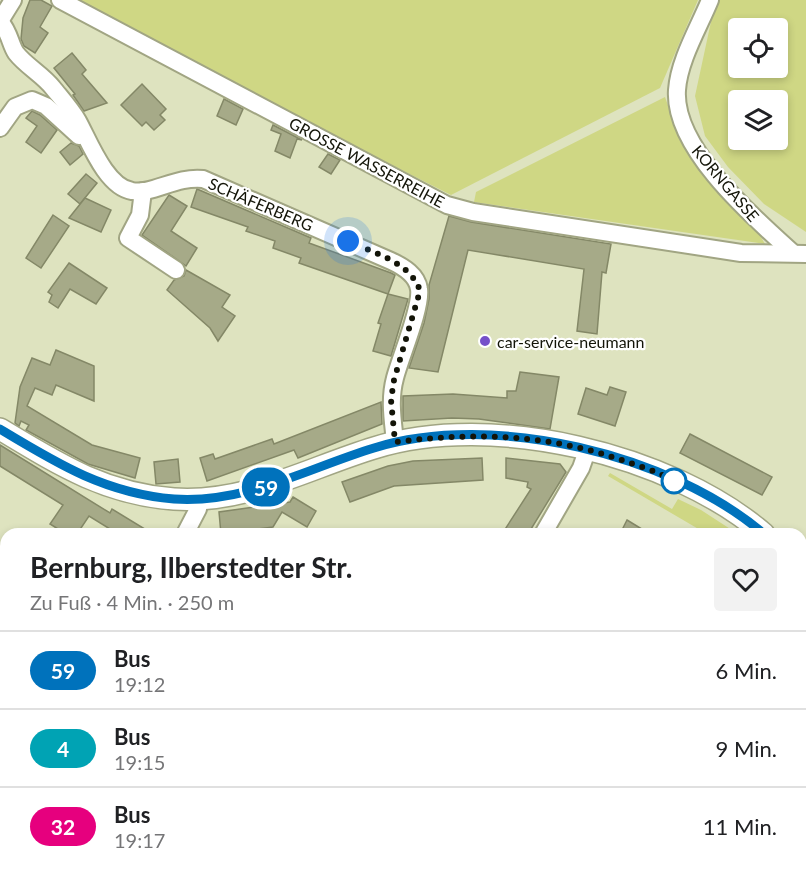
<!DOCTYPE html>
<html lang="de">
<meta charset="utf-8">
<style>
:root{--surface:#fff;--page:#f2f2f2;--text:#202124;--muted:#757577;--line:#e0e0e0}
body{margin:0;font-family:Lato,sans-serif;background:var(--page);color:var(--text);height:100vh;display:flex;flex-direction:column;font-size:22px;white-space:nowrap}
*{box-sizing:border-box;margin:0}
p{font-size:20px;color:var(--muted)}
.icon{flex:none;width:33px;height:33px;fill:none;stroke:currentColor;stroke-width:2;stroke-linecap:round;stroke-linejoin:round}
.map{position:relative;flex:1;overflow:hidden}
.side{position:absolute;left:0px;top:528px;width:807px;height:350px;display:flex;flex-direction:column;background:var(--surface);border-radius:18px 18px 0 0;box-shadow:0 3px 9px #0003}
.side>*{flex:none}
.badge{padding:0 12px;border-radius:20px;font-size:21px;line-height:39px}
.buttons{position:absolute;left:728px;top:18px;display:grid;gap:12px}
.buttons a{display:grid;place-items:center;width:60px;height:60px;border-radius:6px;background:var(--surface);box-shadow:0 3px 9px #0003;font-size:30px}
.you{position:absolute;width:30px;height:30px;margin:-15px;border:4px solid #fff;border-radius:50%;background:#1a73e8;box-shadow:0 0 0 9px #1a73e833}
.map>.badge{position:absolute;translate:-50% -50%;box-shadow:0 0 0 3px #fff}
.round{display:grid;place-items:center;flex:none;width:63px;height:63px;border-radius:6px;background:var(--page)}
.headline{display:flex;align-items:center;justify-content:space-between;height:102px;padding:0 30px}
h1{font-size:28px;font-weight:700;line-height:45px}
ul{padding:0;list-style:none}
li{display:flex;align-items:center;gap:18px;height:78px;padding:0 30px;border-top:2px solid var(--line)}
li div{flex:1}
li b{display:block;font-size:22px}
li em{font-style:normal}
li .badge{min-width:66px;font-weight:700;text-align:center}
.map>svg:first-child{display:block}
</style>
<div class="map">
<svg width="806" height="877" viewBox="0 0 806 877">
<rect width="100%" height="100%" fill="#dee3bf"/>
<g fill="#cfd784" fill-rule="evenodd">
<path d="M77,0H698L660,88L451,195L226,81Z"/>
<path d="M719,0H806V232L764,204L728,167L705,136L695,96L712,17ZM738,28H777V68H738ZM738,100H777V140H738Z"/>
<path d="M665,97L676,128L706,174L745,211L765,244L474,202L476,192Z"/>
<path d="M610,473L672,509L678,499L701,510L738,534H707L608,476Z"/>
</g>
<g fill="#a6aa88" stroke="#848867" stroke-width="1.5">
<path d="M30,0H41L52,6L40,27L48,33L35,53L24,46L21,39L23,18Z"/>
<path d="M72,53L86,70L82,74L107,103L84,111L73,95L75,94L54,68Z"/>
<path d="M142,84L166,109L160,115L165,120L154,130L146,122L142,126L121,105Z"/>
<path d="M224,99L243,109L236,125L217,116Z"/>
<path d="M32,111L40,115L57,130L41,153L26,142L37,126L26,118Z"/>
<path d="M273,125L302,140L297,139L290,158L275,151L281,134L271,130Z"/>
<path d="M71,143L79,146L83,154L70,165L60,152Z"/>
<path d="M328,154L340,160L331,174L319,167Z"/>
<path d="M86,174L97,183L80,204L68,194Z"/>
<path d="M197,189L311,238L309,243L391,273L395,275L388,294L299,263L301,258L273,248L275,241L246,231L248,227L191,207Z"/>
<path d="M169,195L187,206L171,231L197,248L186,266L142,235Z"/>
<path d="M85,198L111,210L101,232L69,218Z"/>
<path d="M53,215L69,226L41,268L26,258Z"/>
<path d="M449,216L471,222L611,244L606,273L602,272L597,334L577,331L584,269L468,250L438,372L409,368L424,323L429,299V285Z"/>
<path d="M69,263L107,288L96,304L70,289L58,308L49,302L52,295L48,292Z"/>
<path d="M186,270L230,295L222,307L235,316L218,341L210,328L167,290L174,280L184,276Z"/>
<path d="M388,294L408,299L391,356L373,351L381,324L378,323Z"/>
<path d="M56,350L94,366V401L56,385L52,395L35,388L27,406L92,445L140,458L135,478L88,464L26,430L29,425L21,421L19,426L15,423L20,387L32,358L50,365Z"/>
<path d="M520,372L559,377L550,429L479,419L452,418L403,421V396L453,394L507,398V391H516Z"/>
<path d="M610,387L626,392L615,426L578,414L586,388L607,395Z"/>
<path d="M381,402L382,424L298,458L294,450L207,481L200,458L213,454L215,459L272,439L274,444Z"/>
<path d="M690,434L772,477L762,495L680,453Z"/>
<path d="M0,445L110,513L112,509L153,534H118L89,516L77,534H66L50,524L63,505L0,466Z"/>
<path d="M482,458L483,480L394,486L350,502L342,482L388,466L413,461Z"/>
<path d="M506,458L560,464L566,472L528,534H502L531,489L527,487L528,482L506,478Z"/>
<path d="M178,459L180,482L156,484L154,462Z"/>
<path d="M293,497L316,511L307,527L282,512L273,527L221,534L219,512L290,502Z"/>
<path d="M627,520L650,534H620Z"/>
</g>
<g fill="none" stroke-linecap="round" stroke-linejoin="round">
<g stroke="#a1a583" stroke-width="20">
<g id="minor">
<path d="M60,0L447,205L473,212L741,253L806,254"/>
<path d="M710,0C699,27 679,60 677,90C673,148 753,217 793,253"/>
<path d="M0,21C10,33 10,44 16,53C26,66 43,75 53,88C61,98 71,109 78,121C89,141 106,187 132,191C152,195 176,176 203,179L391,261C404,267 417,275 419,289C422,307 400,358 395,378C389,400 393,421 395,442"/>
<path d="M0,21L13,0"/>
<path d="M0,128L15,107L32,100L46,106L79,136"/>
<path d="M143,191L140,215L128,238L176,270"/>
<path d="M185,534L198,509L199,499"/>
<path d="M543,534L581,468L588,448"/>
<path d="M0,836L2,837L6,831"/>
<path d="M801,842L806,833"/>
<path d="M714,872L725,877"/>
<path d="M263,877L267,872"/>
<path d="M780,877L783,872"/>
</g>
</g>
<g stroke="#a1a583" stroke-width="24">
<g id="tertiary">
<path d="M0,429C58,464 105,494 174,499C246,504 308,468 374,448C492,411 671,454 764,534"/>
<path d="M801,574L806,580"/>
</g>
</g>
<use href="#minor" stroke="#fff" stroke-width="16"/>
<use href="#tertiary" stroke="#fff" stroke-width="21"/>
</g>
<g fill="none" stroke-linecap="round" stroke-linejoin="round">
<g stroke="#fff" stroke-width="14">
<path id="line" d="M0,429C58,464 105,493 174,499C246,504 308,468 374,448C492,411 671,454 764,534"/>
</g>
<use href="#line" stroke="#0072bc" stroke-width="9"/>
<path stroke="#131408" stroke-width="6" stroke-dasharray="0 10.8" d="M348,241C373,253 411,262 420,291L394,380L391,400L395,442C475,432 551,434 627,462C643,467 660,473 674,481"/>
</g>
<circle fill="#7550c9" stroke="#fff" stroke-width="2" cx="485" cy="341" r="6"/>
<circle fill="#fff" stroke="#0072bc" stroke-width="3" cx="674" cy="481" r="12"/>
<g text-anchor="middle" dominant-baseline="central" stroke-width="4.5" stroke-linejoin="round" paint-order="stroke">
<g font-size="16" fill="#131408" stroke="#fff">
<text transform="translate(367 162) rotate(28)">GROSSE WASSERREIHE</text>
<text transform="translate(726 183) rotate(50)">KORNGASSE</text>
<text transform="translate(261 204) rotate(23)">SCHÄFERBERG</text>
</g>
<g font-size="16" fill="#131408" stroke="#fff" text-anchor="start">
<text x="497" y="341">car-service-neumann</text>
</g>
</g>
</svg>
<div class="buttons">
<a><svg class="icon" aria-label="locate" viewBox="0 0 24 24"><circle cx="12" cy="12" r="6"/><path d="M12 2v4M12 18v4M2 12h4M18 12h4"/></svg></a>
<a><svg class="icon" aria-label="layers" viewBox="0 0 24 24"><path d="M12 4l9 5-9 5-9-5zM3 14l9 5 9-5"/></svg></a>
</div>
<div class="you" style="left:348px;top:241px"></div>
<b class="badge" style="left:266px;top:487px;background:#0072bc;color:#fff">59</b>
<section class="side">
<div class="headline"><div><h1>Bernburg, Ilberstedter Str.</h1><p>Zu Fuß · 4 Min. · 250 m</p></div><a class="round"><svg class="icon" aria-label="heart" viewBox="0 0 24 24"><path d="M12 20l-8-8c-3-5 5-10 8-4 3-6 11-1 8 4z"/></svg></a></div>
<ul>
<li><span class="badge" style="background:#0072bc;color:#fff">59</span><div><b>Bus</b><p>19:12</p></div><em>6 Min.</em></li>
<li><span class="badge" style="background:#00a3b4;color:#fff">4</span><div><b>Bus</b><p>19:15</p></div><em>9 Min.</em></li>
<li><span class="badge" style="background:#e6007e;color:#fff">32</span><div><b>Bus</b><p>19:17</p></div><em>11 Min.</em></li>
</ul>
</section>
</div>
